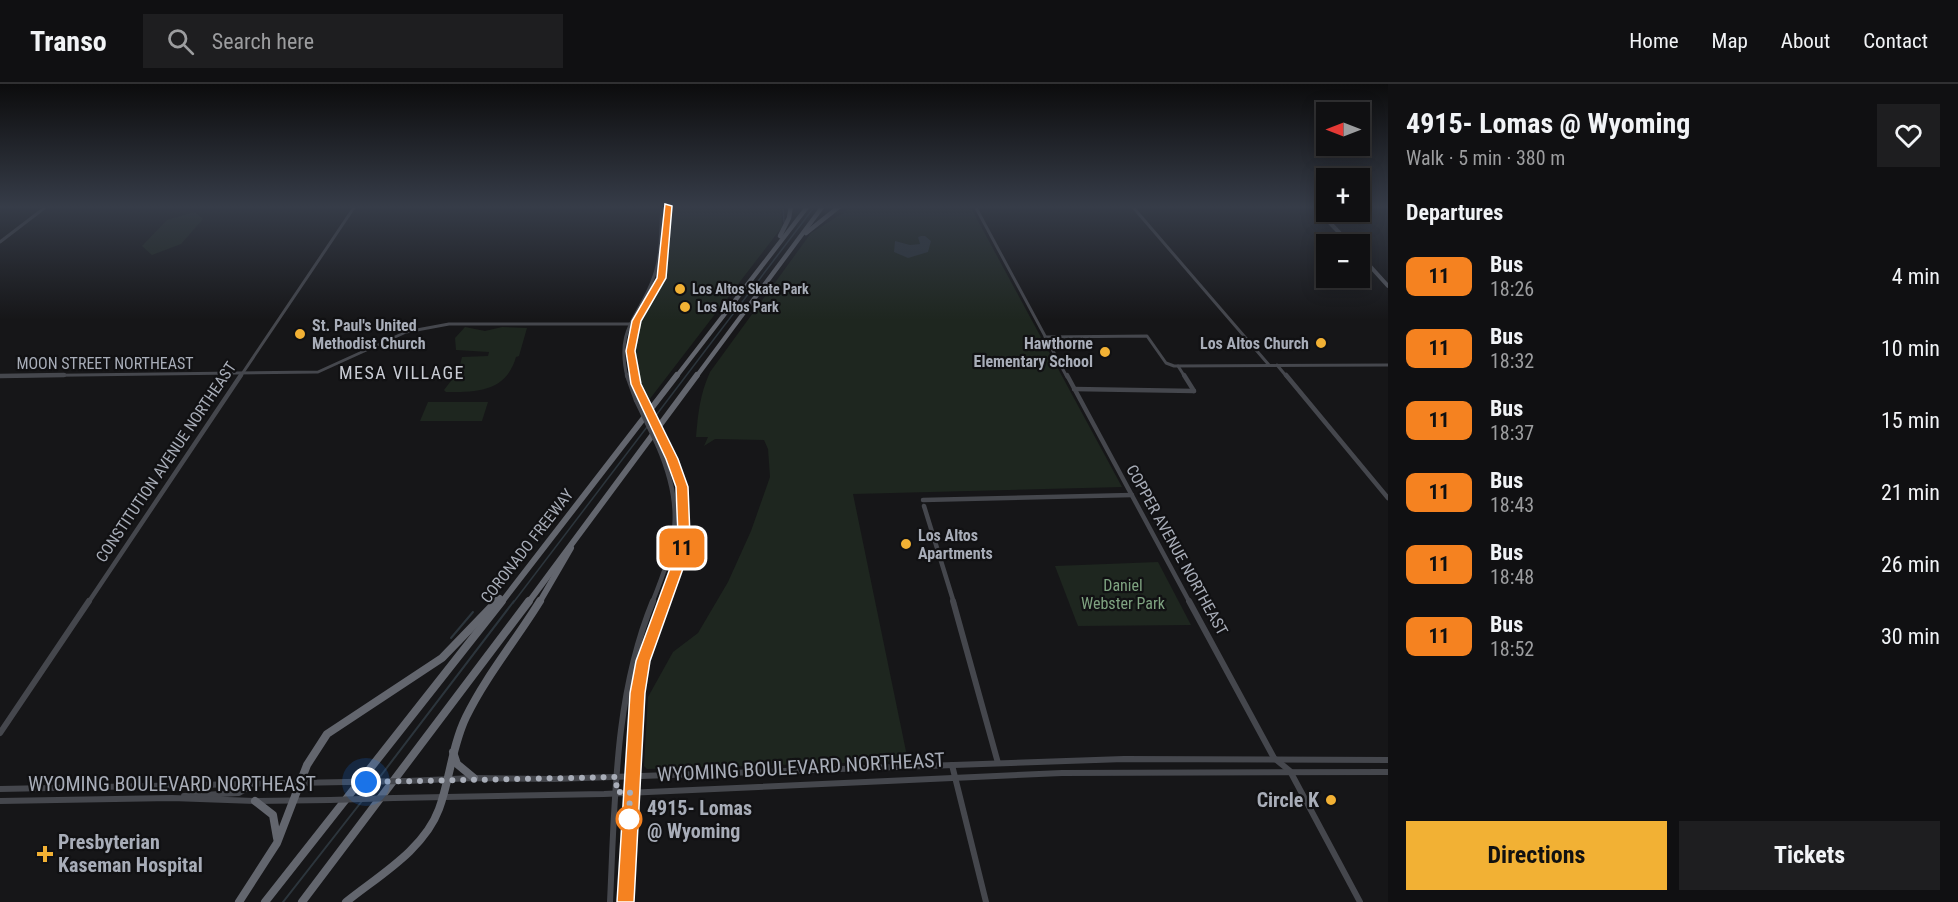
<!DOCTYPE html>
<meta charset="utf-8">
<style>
:root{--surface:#101012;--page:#1e1e20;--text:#f1f3f6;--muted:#9c9d9f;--line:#303032;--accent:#f2b134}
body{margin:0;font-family:"Roboto Condensed",sans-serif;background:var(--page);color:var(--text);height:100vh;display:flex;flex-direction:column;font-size:22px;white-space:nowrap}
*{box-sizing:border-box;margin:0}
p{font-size:20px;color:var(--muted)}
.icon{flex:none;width:33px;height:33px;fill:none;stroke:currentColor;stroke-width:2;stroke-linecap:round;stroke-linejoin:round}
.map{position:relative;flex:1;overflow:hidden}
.panel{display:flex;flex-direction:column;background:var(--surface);width:570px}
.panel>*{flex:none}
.badge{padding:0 12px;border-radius:9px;font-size:21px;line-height:39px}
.needle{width:39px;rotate:270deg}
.tools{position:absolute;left:1316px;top:18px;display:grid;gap:12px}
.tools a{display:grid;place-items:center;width:54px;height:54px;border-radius:0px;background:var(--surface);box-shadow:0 3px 15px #0003,0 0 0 2px var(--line);font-size:30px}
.you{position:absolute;width:30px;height:30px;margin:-15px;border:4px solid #fff;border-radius:50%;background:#1a73e8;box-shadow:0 0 0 9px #1a73e833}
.map>.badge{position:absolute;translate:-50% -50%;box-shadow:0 0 0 3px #fff}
h2{padding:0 18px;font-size:22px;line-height:54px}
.round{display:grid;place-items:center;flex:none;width:63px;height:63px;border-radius:0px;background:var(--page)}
.overview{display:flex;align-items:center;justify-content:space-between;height:102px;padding:0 18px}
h1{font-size:28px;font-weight:700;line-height:45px}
.cta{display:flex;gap:12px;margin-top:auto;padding:12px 18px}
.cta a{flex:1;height:69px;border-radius:0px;background:var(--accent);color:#111;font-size:24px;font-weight:700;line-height:69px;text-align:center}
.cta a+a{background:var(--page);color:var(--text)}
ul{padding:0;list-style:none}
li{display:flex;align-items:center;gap:18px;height:72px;padding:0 18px}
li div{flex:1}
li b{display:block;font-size:22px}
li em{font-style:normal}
li .badge{min-width:66px;font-weight:700;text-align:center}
header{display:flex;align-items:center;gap:36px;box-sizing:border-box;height:84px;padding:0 30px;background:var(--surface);border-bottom:2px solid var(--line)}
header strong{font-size:28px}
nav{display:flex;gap:33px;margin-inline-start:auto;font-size:21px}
.search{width:420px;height:54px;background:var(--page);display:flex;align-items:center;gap:15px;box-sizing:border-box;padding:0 21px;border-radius:0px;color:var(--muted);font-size:22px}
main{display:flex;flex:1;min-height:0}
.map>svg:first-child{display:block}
</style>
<header>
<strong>Transo</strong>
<div class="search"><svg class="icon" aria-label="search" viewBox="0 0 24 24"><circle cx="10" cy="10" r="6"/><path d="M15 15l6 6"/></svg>Search here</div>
<nav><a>Home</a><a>Map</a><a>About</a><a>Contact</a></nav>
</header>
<main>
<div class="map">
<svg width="1388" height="818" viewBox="0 0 1388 818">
<rect width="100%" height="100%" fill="#161618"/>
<g fill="#1e261f">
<path d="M671,122H781L782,143L649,316L640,298L634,264L640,238L665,193Z"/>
<path d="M854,122H970L1122,403L853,410L908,677L647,685L644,682L648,613L673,568L698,549L728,498L751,447L770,393L768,365L764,356L715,355L704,362L708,353H696C698,329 700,310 710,288L811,149Z"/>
<path d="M195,128L203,135L181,160L152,171L142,162L167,136Z"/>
<path d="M465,243L485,247L502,243L527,244L519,272L516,273C506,308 477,308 446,308L444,306L454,293L450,288L460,281L462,273L488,272L489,268L456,266L455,254Z"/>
<path d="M428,318H488L482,337H420Z"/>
<path d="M1158,478L1191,541L1078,542L1055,482Z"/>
</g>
<path fill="#2c353c" d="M921,152H925L931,157L928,168L908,174L894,168L895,157L910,161L920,160L918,153Z"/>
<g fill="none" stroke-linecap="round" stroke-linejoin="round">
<g stroke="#2c353c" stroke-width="1.5">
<path d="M783,122L784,138"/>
<path d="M654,334L815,122"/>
<path d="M513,519L647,343"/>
</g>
<g stroke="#2c353c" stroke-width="2">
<path d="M451,554L473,528"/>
<path d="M379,694L514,517"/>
<path d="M365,713L374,700"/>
<path d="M283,818L362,717"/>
</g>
<g stroke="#45474d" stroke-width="3">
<path d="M975,122L1067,293"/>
<path d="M1132,122L1269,281"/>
<path d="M0,158L47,122"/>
<path d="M1045,253L1147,252L1166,279L1174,282L1388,281"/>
<path d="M1277,281L1287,293"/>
<path d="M1178,282L1185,293"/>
<path d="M0,292L318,288L406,248L449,240H635"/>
<path d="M240,293L355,122"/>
<path d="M627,293C615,242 640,234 654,192C662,170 660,145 662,122"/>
<path d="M635,293L631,258L638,233L662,194L668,122"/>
</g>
<g stroke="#45474d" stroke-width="4.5">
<path d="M627,291L636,316"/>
<path d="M635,291L640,310"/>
<path d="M1067,291L1190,519"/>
<path d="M1184,291L1194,307"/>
<path d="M1286,291L1388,414"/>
<path d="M0,292L64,291"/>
<path d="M1074,305L1194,307"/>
<path d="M663,356C669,371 679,388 682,404C689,445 678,481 664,519"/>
<path d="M923,416L1132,411"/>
<path d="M924,422L954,519"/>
<path d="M88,519L241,291"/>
<path d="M652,519C677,457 685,425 658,362"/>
</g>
<g stroke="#45474d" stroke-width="6">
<path d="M953,517L998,679"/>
<path d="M1189,517L1274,674L1290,687L1360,818"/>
<path d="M0,649L89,517"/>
<path d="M952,681L986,818"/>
<path d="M407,697L474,694L554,695L1124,675L1388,676"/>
<path d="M0,705L346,698"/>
<path d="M184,712L239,709L246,705L249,699"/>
<path d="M394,714L604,710L1062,689L1388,688"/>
<path d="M0,717L172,714L255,717L330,716"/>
<path d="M610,818C615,717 614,612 653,517"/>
<path d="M626,818L637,609L643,577L665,517"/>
</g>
<g stroke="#53555c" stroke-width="4">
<path d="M1314,122L1350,160"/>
<path d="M1359,170L1388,202"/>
</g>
<g stroke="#63666e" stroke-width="4.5">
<path d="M806,149L840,122"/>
<path d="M780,152L789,134L791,122"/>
<path d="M676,293L808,122"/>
<path d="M696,293L823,122"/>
</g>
<g stroke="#63666e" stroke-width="6">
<path d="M496,519L500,514"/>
<path d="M501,519L677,291"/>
<path d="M528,519L697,291"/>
<path d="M539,519L571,464"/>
</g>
<g stroke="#63666e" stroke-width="8">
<path d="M453,668L457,680L474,694"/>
<path d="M255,717L273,731L277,754"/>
<path d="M239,818L277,759L307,681L327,650L442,574L497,517"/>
<path d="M265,818L502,517"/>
<path d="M302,818L529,517"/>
<path d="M346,818C378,792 424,766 439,725C450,695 452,662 466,633C486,592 516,556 540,517"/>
</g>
<g stroke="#45474d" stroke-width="4.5">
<path d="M640,310L663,356"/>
<path d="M636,316L658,362"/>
</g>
<g stroke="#45474d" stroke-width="6">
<path d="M346,698L407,697"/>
<path d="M330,716L394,714"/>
</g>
</g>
<linearGradient id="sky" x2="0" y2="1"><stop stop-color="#0c0c0d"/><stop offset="0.52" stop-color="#363c48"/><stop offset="1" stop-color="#363c48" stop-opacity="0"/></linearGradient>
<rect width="1388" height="236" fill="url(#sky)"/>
<path fill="#f58220" stroke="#fff" stroke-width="1.5" d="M665,120L672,122L666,194L641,237L635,267L641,300L678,375L688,403L690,452L685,479L650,577L645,609L634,818H617L630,609L636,577L672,479L678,452L676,403L666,375L631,300L626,267L632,237L657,194Z"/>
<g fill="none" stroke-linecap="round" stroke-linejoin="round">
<path stroke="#a8adb8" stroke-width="6" stroke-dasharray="0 10.8" d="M366,698L617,693L616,708H630L629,737V735"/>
</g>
<g fill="#f2b134" stroke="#111113" stroke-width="2">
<circle cx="680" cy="205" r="6"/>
<circle cx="685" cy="223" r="6"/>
<circle cx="300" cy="250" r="6"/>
<circle cx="1321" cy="259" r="6"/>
<circle cx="1105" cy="268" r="6"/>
<circle cx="906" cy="460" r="6"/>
<circle cx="1331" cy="716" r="6"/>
<path d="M42 761h6v6h6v6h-6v6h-6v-6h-6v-6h6z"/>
</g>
<circle fill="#fff" stroke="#f58220" stroke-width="3" cx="629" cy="735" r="12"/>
<g text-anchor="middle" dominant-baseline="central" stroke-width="4.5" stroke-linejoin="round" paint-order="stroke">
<g font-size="14" font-weight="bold" fill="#a8adb8" stroke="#111113" text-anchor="start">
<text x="692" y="205">Los Altos Skate Park</text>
<text x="697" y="223">Los Altos Park</text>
</g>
<g font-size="16" font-weight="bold" fill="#a8adb8" stroke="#111113" text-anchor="start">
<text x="312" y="241">St. Paul's United<tspan x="312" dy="18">Methodist Church</tspan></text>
<text x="1093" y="259" text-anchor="end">Hawthorne<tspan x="1093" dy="18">Elementary School</tspan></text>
<text x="1309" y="259" text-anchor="end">Los Altos Church</text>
<text x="918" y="451">Los Altos<tspan x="918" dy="18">Apartments</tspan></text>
</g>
<g font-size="16" fill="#a8adb8" stroke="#111113">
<text x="105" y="279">MOON STREET NORTHEAST</text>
<text transform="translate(166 378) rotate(-56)">CONSTITUTION AVENUE NORTHEAST</text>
<text transform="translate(527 462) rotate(-52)">CORONADO FREEWAY</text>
<text transform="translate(1177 466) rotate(61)">COPPER AVENUE NORTHEAST</text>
</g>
<g font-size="16" fill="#7fa381" stroke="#111113">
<text x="1123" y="501">Daniel<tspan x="1123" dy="18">Webster Park</tspan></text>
</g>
<g font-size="18" letter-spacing="1.5" fill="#c9ccd4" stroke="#111113">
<text x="402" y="288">MESA VILLAGE</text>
</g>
<g font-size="20" fill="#a8adb8" stroke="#111113">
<text transform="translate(801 683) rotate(-3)">WYOMING BOULEVARD NORTHEAST</text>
<text x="172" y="700">WYOMING BOULEVARD NORTHEAST</text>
</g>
<g font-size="20" font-weight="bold" fill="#a8adb8" stroke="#111113" text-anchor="end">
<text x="1319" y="716">Circle K</text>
<text x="58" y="758" text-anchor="start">Presbyterian<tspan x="58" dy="23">Kaseman Hospital</tspan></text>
</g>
<g font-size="20" font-weight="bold" fill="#a8adb8" stroke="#111113" text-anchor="start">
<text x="647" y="724">4915- Lomas<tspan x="647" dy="23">@ Wyoming</tspan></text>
</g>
</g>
</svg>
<div class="tools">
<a><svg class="needle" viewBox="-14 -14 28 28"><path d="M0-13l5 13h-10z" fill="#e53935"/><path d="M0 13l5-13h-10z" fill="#9c9d9f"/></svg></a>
<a>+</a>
<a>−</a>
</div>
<div class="you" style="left:366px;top:698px"></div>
<b class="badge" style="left:682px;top:464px;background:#f58220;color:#111">11</b>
</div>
<section class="panel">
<div class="overview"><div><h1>4915- Lomas @ Wyoming</h1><p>Walk · 5 min · 380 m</p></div><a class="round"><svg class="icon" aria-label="heart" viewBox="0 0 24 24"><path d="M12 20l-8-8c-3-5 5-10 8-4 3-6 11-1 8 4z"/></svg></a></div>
<h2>Departures</h2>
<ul>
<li><span class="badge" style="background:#f58220;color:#111">11</span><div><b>Bus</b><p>18:26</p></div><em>4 min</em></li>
<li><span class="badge" style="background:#f58220;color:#111">11</span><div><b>Bus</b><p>18:32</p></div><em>10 min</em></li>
<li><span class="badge" style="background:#f58220;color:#111">11</span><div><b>Bus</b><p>18:37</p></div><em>15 min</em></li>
<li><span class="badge" style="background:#f58220;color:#111">11</span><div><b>Bus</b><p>18:43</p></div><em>21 min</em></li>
<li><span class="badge" style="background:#f58220;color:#111">11</span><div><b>Bus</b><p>18:48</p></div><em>26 min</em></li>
<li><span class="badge" style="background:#f58220;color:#111">11</span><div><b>Bus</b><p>18:52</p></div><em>30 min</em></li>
</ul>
<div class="cta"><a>Directions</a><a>Tickets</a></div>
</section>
</main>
